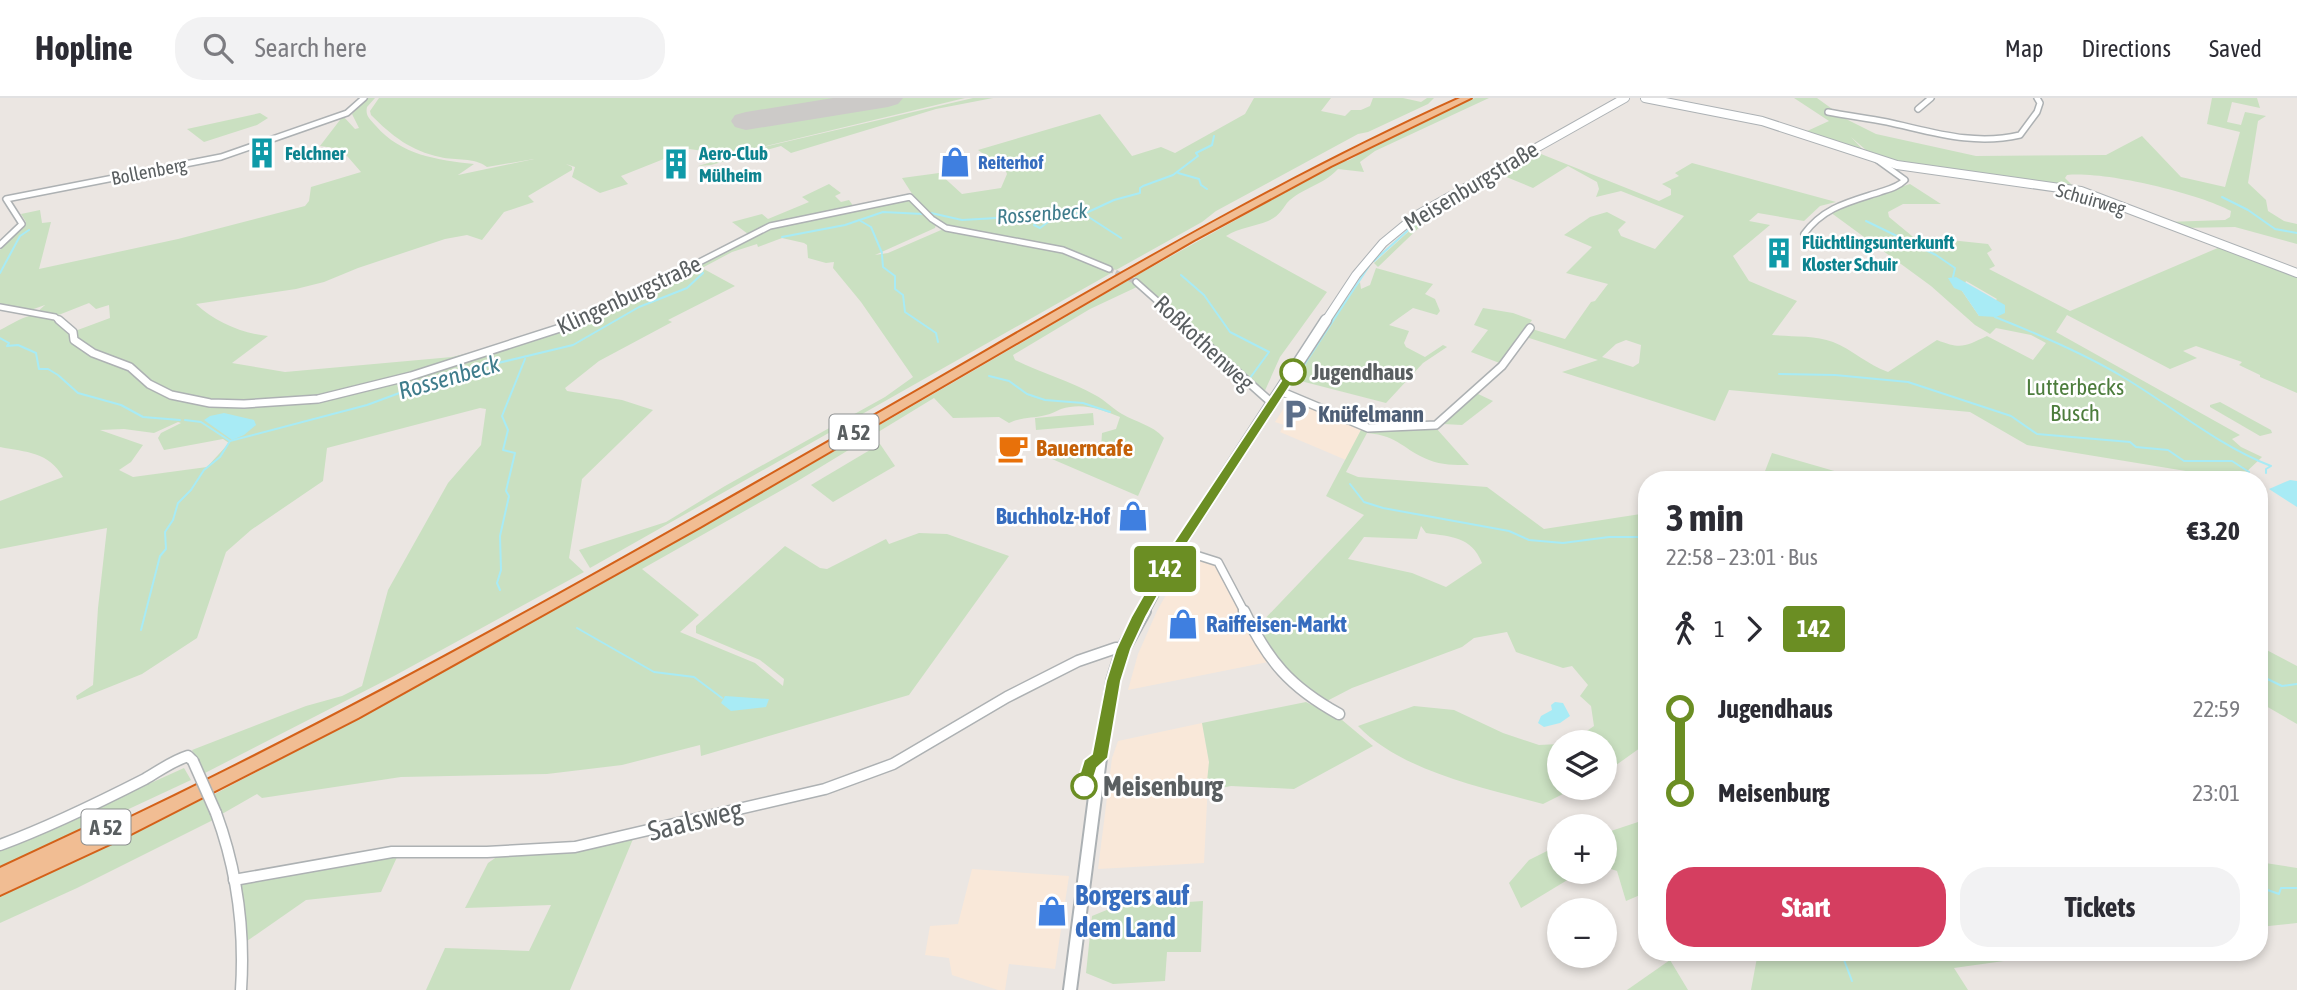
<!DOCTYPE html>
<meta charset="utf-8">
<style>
:root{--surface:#fff;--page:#f2f2f3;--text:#2b2b33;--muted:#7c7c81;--line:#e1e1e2;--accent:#d53e60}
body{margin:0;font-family:"Asap Condensed",sans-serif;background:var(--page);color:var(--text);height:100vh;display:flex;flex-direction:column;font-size:26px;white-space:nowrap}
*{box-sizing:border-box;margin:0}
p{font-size:23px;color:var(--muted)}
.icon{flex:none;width:38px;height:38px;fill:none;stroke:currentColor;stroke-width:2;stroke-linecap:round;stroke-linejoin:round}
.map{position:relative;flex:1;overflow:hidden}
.side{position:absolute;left:1638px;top:373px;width:630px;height:490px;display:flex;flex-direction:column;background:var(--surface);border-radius:28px;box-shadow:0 4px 10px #0003}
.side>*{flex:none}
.badge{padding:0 14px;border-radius:5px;font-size:24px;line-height:46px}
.fabs{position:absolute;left:1547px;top:632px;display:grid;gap:14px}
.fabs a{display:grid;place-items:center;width:70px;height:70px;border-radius:50%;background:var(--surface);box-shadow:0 4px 10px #0003;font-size:35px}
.map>.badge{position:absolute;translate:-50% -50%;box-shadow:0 0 0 4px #fff}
.legs{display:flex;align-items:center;gap:10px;height:77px;padding:0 28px;font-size:23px}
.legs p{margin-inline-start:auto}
.summary{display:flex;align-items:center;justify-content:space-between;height:119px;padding:0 28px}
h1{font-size:38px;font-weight:700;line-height:52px}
.primary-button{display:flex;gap:14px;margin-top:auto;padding:14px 28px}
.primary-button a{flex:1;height:80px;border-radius:28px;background:var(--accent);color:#fff;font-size:28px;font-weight:700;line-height:80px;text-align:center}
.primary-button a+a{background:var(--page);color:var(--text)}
ul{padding:0 28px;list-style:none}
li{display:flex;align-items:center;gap:24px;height:84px;font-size:26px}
li i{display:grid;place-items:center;width:10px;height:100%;margin:0 9px;background:currentColor}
li i::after{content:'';width:18px;height:18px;margin:-9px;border:5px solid;border-radius:50%;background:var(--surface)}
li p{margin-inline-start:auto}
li:first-child i{background:linear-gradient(#0000 50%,currentColor 0)}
li:last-child i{background:linear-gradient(currentColor 50%,#0000 0)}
header{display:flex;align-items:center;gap:42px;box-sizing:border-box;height:98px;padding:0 35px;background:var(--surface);border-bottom:2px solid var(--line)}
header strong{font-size:33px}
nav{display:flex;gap:38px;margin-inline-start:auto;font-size:24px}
.search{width:490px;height:63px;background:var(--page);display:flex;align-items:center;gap:18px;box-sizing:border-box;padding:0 24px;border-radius:28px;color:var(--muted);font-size:26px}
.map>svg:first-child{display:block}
</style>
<header>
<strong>Hopline</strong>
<div class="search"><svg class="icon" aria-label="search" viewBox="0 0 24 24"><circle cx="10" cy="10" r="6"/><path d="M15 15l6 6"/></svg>Search here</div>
<nav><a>Map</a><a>Directions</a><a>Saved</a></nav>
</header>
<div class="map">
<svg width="2297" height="892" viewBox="0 0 2297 892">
<rect width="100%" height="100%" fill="#ebe6e2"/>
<g fill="#f9e8d9">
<path d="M1291,299L1362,330L1346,362L1280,334L1284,327L1275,324Z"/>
<path d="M1188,457L1215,465L1268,564L1128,592L1138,556L1157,513Z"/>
<path d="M1202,625L1209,664L1204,765L1098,771L1112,660L1118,643Z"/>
<path d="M972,771L1069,778L1055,871L1009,866L1005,892H998L952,877L949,860L925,857L930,828L958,826Z"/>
</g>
<g fill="#cae0c1" fill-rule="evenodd">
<path d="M367,0H375L367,9C365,18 370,21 376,28C401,57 437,62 474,66L458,77L534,61L487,69C474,59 456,63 440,59C411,53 392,38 371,17L370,13L379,0H965L745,53L718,55L689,51L621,78L628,86L600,95L572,79L575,69L566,66L572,69V72L528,98L534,104L504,114L482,142L467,137L445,141L358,170L324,184L296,191L196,206C215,224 241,235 268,238L232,265L285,274L452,259L497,248L356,290L583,225L688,173L766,130L910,101L936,127L935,130L875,157L888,155L948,129C927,117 914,100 902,80L939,75L962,96L1001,90L1007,76L1005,71L978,52L1100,16L1132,58L1161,49L1175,55L1245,16L1254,0H1331L1321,13L1345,18L1351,12H1361L1370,8L1373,0H1403L1421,4L1427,0H1434L1428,6L1368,34L1358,36L1216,113L1202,124L1116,172L1080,156L1036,144L1034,146L1065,154L1113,174L590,470L579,452L666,424L725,388L885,299L913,279L861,204L833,170L834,164L826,165L808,160L807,147L804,145L782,140L758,149L757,146L732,154L702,170L735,188L668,222L672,224L599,263L565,290L567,293L622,302L653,312L582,381L569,460L584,474L394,578L205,675L192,652L306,608L342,598L362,588L388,492L448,385L481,347L486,311L480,310L327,350L323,383L251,432L226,454L197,540L142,576L77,602L76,598L93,587L98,510L107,430L0,451V403L63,379C49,354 26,354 0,349V232C8,228 17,222 26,219C42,213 68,224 72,242L115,263L119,260L96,253L76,240L75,233L110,220L109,207L96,211L89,205L56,218L36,215L45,207L28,213L0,208V152L26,124L21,116L40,112L42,125L51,124L39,171L178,141L305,108L309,103L311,89L361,74L341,51L320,48L343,18L355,31L359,30L352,16ZM178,324L181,325L161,335L158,340L164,352L223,341L229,345L207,369L133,379L119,372L131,364L143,347L100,332L124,331L154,335Z"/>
<path d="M973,0H993L936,11L791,55L781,48L711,67L698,68L768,48Z"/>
<path d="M1475,0H1489L1375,53L1360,64L1364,74L1338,71C1322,88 1301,90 1287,105C1281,113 1279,118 1268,123C1254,129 1240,129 1226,138L1327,194L1280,259L1263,297L1134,179L1343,62L1347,63C1358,59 1362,52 1374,47C1407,30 1440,14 1475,0Z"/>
<path d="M1794,0H1817L1846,21L1876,36L1976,58L2106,57L2142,38L2181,79L2225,89L2240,34L2207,26L2212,0H2257L2260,10L2232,4L2227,24L2241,27L2245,14L2266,18L2258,23L2248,85L2266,102L2268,113L2284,123L2297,126V146L2235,129L2180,130L2166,124L2225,122L2230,119L2231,113C2197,95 2105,73 2067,77L2065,80L2076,91L1996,82L1874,59L1851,39L1867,56L1805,34L1829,23Z"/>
<path d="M260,15L268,20L257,27L204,44L187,31Z"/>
<path d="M1536,54L1659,103L1671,97V91L1662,86L1679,78L1675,75L1692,65L1836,104L1820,108L1804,123L1758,115L1749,123L1770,127L1733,158L1749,183L1797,203L1772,237C1792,239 1814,237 1833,244C1853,252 1868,267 1888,274L1937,242C1962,252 1965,248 1987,238L2033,262L2046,245L2031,237L1996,230L1990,236L1975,227L1931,188L1830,114L1837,109L1910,86L1941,106H1903L1888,114L1889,119L1912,138L1988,146L1992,152L1987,155L1995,168L1989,171L2070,213L2220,149L2297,177V295L2260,279V277L2239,267L2242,264L2196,248L2183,253L2197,260L2170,271L2067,217L2056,234L2240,337L2232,341L2241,349L2262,359L2239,381H2224L2198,375L2027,347L1970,314L1729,292L1715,323L1562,274L1598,262L1526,239L1532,231L1565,241L1591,204L1595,203L1608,186L1566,175L1592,149L1564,137L1590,119L1607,114L1626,124L1618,132L1621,138L1655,151L1684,118L1621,93L1596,99L1599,91L1597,84L1568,68L1533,90L1499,76ZM1966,183L1997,201L1979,218L1962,193ZM1626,242L1641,247L1639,265L1633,269L1602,259L1616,246Z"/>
<path d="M829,86L841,95L835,98L841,104L849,102L854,109L766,128L748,136L732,124L762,116L768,121L809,104L802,99Z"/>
<path d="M1462,96L1467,98L1430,119L1378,169L1374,165L1428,116Z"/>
<path d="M1376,170L1433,186L1425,196L1435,201L1440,213L1437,217L1413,210L1389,227L1409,233L1404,245L1406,249L1425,259L1443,247L1447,249L1423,265L1386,305L1293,281L1340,209L1360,184L1361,191L1370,187Z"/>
<path d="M1129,182L1139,188L1090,211L1013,257L1015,262C1041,275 1070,283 1095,297C1105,302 1112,310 1122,316C1137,325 1151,326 1164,340L1138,398L1052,361L1089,357L1101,350L1102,335L1116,331L1120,319C1101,311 1082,304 1061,311C1056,313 1051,316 1046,317C1032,321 1025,318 1009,325L999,319L953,320L934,300L796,384L642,471L699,517L680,534L755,565L783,588L784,581L760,562L696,535V528L785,448L820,470L827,471L886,441L889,446L919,435L947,436L1009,458L909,597L701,658L700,647L622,667L547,676L401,679L262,700L257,696L222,716L213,697C523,534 826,359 1129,182Z"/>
<path d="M1483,210L1513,215L1532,222L1502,266L1471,254L1488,232L1474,227Z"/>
<path d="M1476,295L1493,303L1462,327L1443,326Z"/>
<path d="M2220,304L2271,332L2272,335L2260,338L2210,309V307Z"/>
<path d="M1093,315L1094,327L1036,332L1035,320Z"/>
<path d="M1362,330L1375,334L1436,330L1469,367C1454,367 1442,367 1429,362C1403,352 1400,338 1367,335L1346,374L1358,379L1487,389L1544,431L1647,415V645L1605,675V644H1571L1594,628L1591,608L1580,598L1588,587L1572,568L1563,570L1516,554L1507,534L1474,540L1462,549L1352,590L1325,604L1285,579L1257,529L1364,417L1326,398ZM1421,428L1426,435C1452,439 1471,438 1482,465L1446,489L1412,475L1348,461L1364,439L1417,441Z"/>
<path d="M880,346L895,368L833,404L811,387Z"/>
<path d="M1772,355L1862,381H1762Z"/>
<path d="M2259,548L2297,568V626L2259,604Z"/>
<path d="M1306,604L1342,622L1373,648L1294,691L1231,688L1206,693L1209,664L1202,625Z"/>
<path d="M1414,608L1454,612L1503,635L1539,647L1559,646V690H1575L1543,706C1484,690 1401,673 1358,628Z"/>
<path d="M184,670L191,682L0,771V753Z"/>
<path d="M203,701L213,722L77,790L0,825V798Z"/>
<path d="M1647,721V794L1626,803L1617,773L1605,769V735Z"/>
<path d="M633,741L570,892H426L445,850L529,853L551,807L465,810L488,765L498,758L574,754Z"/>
<path d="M1559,747V774H1587L1574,778L1521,810L1509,785L1529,762Z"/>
<path d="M398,757L381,794L306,802L247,843L240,789L245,784Z"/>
<path d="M2259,764L2297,770V825L2259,829Z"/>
<path d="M1203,803L1201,854H1167L1165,883L1113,886L1086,875L1092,818L1114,809Z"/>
<path d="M1758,854H2069L1954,870L1968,892H1751Z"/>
<path d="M1670,862L1688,892H1627Z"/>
</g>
<g fill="#a8ebf5">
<path d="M1956,179L2005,207V215L1996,219L1979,218L1962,193L1954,190L1948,180Z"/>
<path d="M224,315L254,322L256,327L244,337L232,342L204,322L210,318Z"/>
<path d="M2290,382L2297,383V409L2269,391Z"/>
<path d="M725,598L769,601L766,609L731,613L721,605Z"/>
<path d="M1555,604L1563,605L1570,618L1560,625L1544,629L1538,625L1541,618L1552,612L1551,607Z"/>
</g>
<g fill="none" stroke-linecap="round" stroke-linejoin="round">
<g stroke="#a8ebf5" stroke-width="2">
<path d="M1178,75L1199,81L1201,87L1207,91"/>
<path d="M2222,99L2248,112L2275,131L2297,135"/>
<path d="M931,115L962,122L1086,115L1114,102L1140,95V90L1143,88L1173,77L1198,58L1196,55L1212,47L1214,38"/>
<path d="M1084,116L1121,140"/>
<path d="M1042,118L1034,127L1040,130L1056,118"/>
<path d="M859,122L871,129L882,155"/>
<path d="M1866,123L1936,157L1955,170L1953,179"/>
<path d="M782,139L845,127L883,114L923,116"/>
<path d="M882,157L883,169L895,178V191L903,197L905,214L936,235L938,244"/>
<path d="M1374,163L1424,118"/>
<path d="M0,175L20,138L29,132"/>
<path d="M1181,177L1204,197L1230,234L1269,254L1250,280"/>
<path d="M1995,219C2038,236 2083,255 2123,279C2172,308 2217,347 2271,368L2266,371V375"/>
<path d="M0,240L9,245L7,248L18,247L36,255L39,271H48L58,277L78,295L121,307L143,319L180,322"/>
<path d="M1779,276L1835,277L1908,284L2011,318L2037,336L2130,344L2136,349L2168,352L2184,363H2232L2249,374"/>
<path d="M989,278L1009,283L1027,296L1045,302L1083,305L1110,314"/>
<path d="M1291,287L1369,168"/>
<path d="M185,322L201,324L230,343L367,307L448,277L573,247L639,209L687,190L703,175"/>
<path d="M1350,386L1364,404L1383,410L1509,433L1529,442L1563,445L1609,439H1647"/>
<path d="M500,492L497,485L501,472L500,438L509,398L506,393L515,355L503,352L508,332L502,318L525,261"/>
<path d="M577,530L654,574L694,579L722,600"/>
<path d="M141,532L160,458L166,451L165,434L173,422L178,405L191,392L204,372L220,359L230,343"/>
<path d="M2259,577L2282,588L2297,586"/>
<path d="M2259,789L2279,796L2281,790H2297"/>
<path d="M1841,854L1852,883"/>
</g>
<path fill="#cccac8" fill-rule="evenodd" d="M833,0H903L898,6L888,9L746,32L735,29L731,23L735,17L746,14Z"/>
<path stroke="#c7c4c2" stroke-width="5" stroke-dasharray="5 2.5" stroke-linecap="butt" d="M1109,171L1136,184"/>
<g stroke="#adb1b3" stroke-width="8">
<g id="minor-far2">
<path d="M1918,11L1931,0"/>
<path d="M1828,14C1848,18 1867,20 1887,24C1933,34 1973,48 2020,37L2037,14L2040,5L2037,0"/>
<path d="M1804,136C1824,109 1849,104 1880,94C1889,91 1898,89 1905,82L1876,61"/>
<path d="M0,147L22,126L6,101L221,59L347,15L364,0"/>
<path d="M1136,184L1181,224"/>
<path d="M0,209L55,219L61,224"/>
<path d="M582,224L770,128L910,99L932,121L946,130L1063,152L1109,171"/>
</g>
</g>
<g stroke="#adb1b3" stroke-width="10">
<g id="minor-far1">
<path d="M59,222L73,234L74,242L93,255L130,269L149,286L171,297L210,305L244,306L318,301L411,278L585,222"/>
<path d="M1179,222L1273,306"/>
<path d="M1280,293L1368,330L1436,327L1502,268L1530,230"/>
<path d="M1177,451L1218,464L1245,515"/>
</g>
</g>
<g stroke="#adb1b3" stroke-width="13">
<g id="minor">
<path d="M1244,513C1268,563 1290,589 1339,616"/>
<path d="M216,715C237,772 245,831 241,892"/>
<path d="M0,747C49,729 98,705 145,681C159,673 172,663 188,658L193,663"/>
<path d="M234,782L392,754H487L575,749L825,691L893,666L1007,599L1078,563L1116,550L1123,551"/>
</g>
</g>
<g stroke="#acb1b4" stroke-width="10">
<g id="secondary-far2">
<path d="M1645,0L1762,23L1897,67L2081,93L2297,175"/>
<path d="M1325,224L1356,177L1383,145L1417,117L1625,0"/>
</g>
</g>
<g stroke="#acb1b4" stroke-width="13">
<path id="secondary-far1" d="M1143,515L1177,451L1326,222"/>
</g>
<g stroke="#acb1b4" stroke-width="16">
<path id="secondary" d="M1070,892L1100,660L1113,583L1123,551L1144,513"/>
</g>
<g stroke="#d46119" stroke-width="4">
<path id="motorway" d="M1460,0H1471L1331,68L1194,142L700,429L358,620L125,739L0,797V770L94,726L100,724L106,726L108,730C380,601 642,451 903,301C1086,196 1267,87 1460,0Z"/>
</g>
<use href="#minor-far2" stroke="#fff" stroke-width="5"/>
<use href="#minor-far1" stroke="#fff" stroke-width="7"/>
<use href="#minor" stroke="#fff" stroke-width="10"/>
<use href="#secondary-far2" stroke="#fff" stroke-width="8"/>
<use href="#secondary-far1" stroke="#fff" stroke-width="10"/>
<use href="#secondary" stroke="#fff" stroke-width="12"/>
<use href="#motorway" fill="#f1bd93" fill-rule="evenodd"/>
<g stroke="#adb1b3" stroke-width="13" stroke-linecap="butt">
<path id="minor-bridge" d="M193,663L216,715"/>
</g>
<use href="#minor-bridge" stroke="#fff" stroke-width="10"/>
</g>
<path fill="#6b8e23" stroke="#fff" stroke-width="2" d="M1293,270L1299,274L1183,452L1146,519L1131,551L1121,583L1108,660L1097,670L1090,692H1078L1076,688L1084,662L1092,656L1106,583L1116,551L1131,519L1172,447L1287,274Z"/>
<defs>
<g id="building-bare" transform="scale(2.415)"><path d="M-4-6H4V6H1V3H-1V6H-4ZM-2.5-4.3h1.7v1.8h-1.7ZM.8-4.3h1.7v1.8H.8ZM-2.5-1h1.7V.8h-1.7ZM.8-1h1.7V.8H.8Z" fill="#0f9aa8" stroke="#fff" stroke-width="2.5" paint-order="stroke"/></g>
<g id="shop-bare" transform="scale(2.415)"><path d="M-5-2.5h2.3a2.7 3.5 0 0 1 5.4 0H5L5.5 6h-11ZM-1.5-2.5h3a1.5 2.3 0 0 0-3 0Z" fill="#3f7fe0" stroke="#fff" stroke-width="2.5" paint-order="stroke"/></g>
<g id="parking-bare" transform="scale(2.415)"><path d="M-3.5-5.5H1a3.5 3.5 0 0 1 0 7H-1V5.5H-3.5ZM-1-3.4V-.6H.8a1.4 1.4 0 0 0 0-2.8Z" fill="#5c6f8a" stroke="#fff" stroke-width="2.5" paint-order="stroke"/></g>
<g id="cafe-bare" transform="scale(2.415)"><path d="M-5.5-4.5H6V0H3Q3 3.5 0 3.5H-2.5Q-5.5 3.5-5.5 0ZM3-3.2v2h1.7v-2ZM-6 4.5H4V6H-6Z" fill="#e8710a" stroke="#fff" stroke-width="2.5" paint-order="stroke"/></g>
</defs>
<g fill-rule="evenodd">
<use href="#building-bare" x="262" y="55"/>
<use href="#shop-bare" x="955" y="64"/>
<use href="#building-bare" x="676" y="66"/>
<use href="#building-bare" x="1779" y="155"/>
<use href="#parking-bare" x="1295" y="316"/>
<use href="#cafe-bare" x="1013" y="350"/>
<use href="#shop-bare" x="1133" y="418"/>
<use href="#shop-bare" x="1183" y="526"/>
<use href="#shop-bare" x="1052" y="813"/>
</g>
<g fill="#fff" stroke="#6b8e23" stroke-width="3.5">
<circle cx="1293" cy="274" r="12"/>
<circle cx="1084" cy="688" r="12"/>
</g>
<g text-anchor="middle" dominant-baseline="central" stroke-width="5" stroke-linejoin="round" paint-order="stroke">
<g font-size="19" font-weight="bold" fill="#0d838f" stroke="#fff" text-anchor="start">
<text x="285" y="55">Felchner</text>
<text x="699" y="55">Aero-Club<tspan x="699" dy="22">Mülheim</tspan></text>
<text x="1802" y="144">Flüchtlingsunterkunft<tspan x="1802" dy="22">Kloster Schuir</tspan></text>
</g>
<g font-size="19" font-weight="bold" fill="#366cbe" stroke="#fff" text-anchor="start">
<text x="978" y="64">Reiterhof</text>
</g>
<g font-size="19" fill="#5a5f61" stroke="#fff">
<text transform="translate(149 73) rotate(-11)">Bollenberg</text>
<text transform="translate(2091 101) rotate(16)">Schuirweg</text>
</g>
<g font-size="21" font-style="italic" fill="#3f7c8c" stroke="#fff">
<text transform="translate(1042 115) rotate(-4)">Rossenbeck</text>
</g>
<g fill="#fff" stroke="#8c8f90" stroke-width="2">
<rect x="829.5" y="316.5" width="49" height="35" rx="5"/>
<rect x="81.5" y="711.5" width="49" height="35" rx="5"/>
</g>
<g font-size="21" font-weight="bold" fill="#5a5f61">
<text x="854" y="334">A 52</text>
<text x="106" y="729">A 52</text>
</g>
<g font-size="23" fill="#5a5f61" stroke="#fff">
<text transform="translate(1471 88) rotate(-31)">Meisenburgstraße</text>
<text transform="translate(629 197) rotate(-25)">Klingenburgstraße</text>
<text transform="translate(1204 245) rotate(43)">Roßkothenweg</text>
</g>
<g font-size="23" font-weight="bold" fill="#5a5f61" stroke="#fff" text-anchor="start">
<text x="1312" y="274">Jugendhaus</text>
</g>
<g font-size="23" fill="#4d7d3d" stroke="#fff">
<text x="2075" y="289">Lutterbecks<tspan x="2075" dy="26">Busch</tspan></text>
</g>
<g font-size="23" font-weight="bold" fill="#4e5e75" stroke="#fff" text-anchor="start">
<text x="1318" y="316">Knüfelmann</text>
</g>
<g font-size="23" font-weight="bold" fill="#c56008" stroke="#fff" text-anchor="start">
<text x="1036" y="350">Bauerncafe</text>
</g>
<g font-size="23" font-weight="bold" fill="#366cbe" stroke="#fff" text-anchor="end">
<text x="1110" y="418">Buchholz-Hof</text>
<text x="1206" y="526" text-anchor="start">Raiffeisen-Markt</text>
</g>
<g font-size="24" font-style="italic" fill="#3f7c8c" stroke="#fff">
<text transform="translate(449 279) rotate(-16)">Rossenbeck</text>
</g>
<g font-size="28" font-weight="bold" fill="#5a5f61" stroke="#fff" text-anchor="start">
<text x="1103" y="688">Meisenburg</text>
</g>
<g font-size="28" fill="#5a5f61" stroke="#fff">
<text transform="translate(695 722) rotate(-14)">Saalsweg</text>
</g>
<g font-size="28" font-weight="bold" fill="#366cbe" stroke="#fff" text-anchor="start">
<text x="1075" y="797">Borgers auf<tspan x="1075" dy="32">dem Land</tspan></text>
</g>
</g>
</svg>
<div class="fabs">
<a><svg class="icon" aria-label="layers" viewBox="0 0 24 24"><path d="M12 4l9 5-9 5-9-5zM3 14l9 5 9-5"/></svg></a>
<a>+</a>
<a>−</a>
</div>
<b class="badge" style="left:1165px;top:471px;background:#6b8e23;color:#fff">142</b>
<section class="side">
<div class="summary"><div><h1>3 min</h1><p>22:58 – 23:01 · Bus</p></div><b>€3.20</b></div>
<div class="legs"><svg class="icon" aria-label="walk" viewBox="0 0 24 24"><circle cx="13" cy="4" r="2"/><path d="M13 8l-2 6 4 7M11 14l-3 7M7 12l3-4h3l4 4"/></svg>1<svg class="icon" aria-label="forward" viewBox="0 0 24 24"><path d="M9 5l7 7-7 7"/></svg><b class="badge" style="background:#6b8e23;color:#fff">142</b></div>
<ul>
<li><i style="color:#6b8e23"></i><b>Jugendhaus</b><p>22:59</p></li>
<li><i style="color:#6b8e23"></i><b>Meisenburg</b><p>23:01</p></li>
</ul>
<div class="primary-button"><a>Start</a><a>Tickets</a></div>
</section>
</div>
